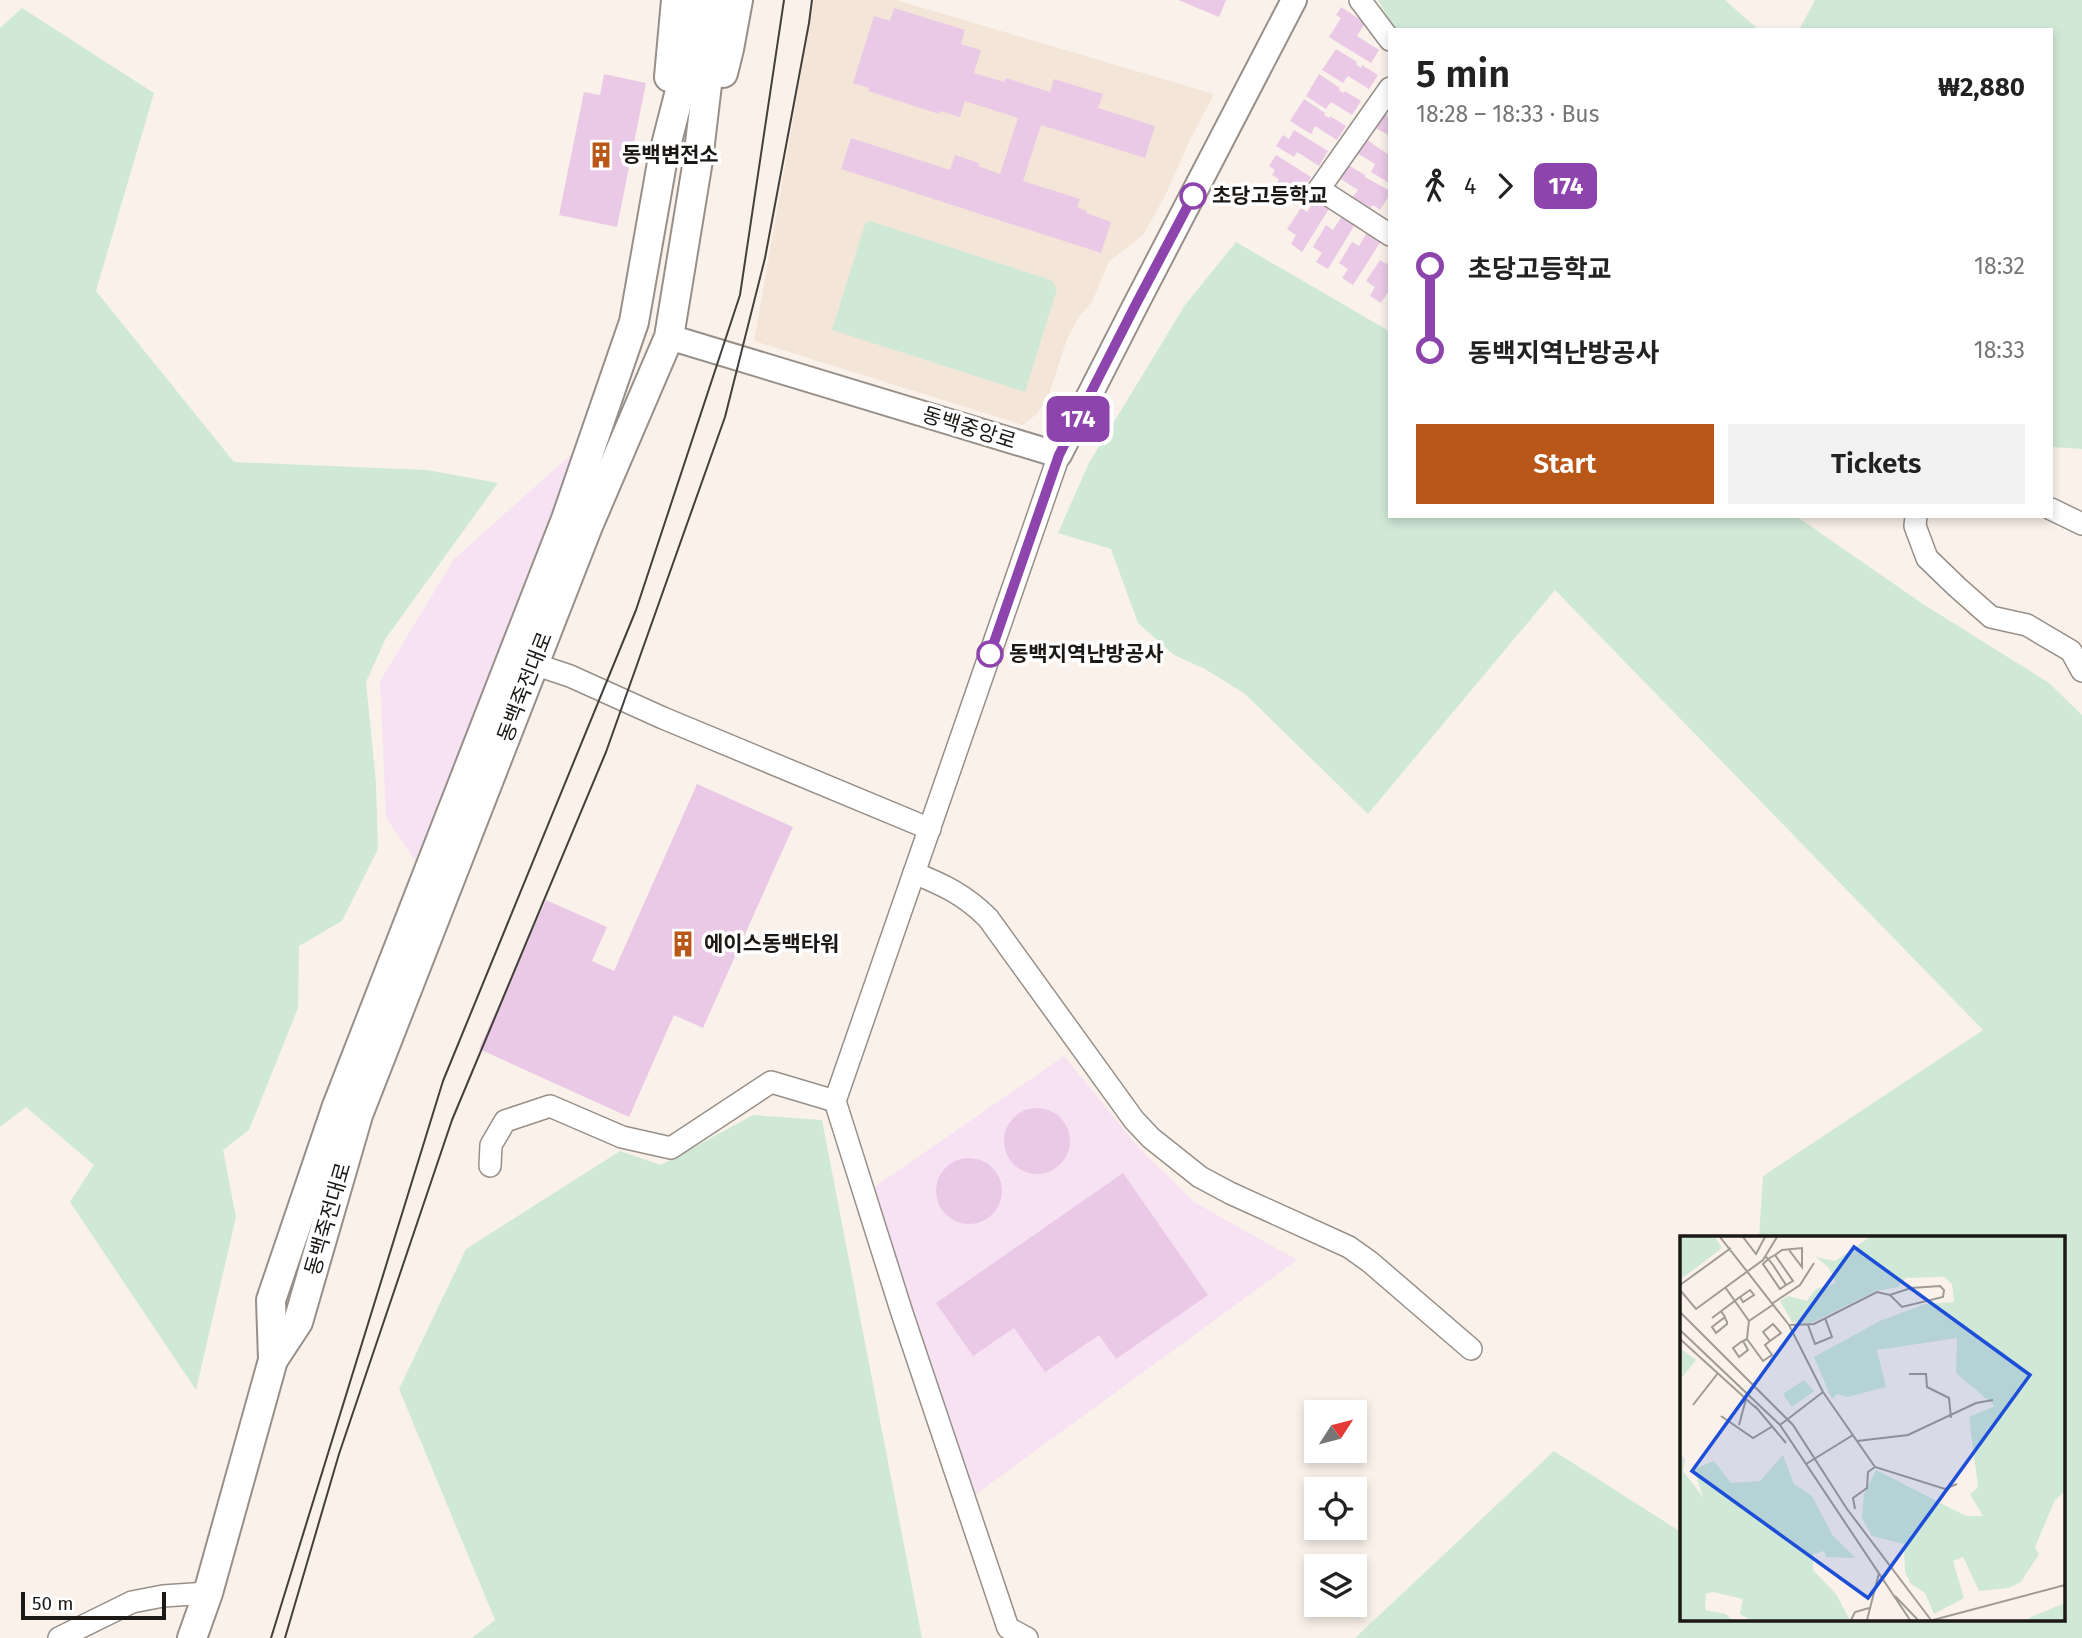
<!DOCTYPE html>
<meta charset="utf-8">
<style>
:root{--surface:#fff;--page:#f2f2f2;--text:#222;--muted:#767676;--accent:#b85717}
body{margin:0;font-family:"Fira Sans","Noto Sans KR",sans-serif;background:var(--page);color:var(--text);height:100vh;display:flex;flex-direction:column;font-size:26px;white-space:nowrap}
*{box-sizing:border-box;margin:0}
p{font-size:23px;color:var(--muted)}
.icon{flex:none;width:38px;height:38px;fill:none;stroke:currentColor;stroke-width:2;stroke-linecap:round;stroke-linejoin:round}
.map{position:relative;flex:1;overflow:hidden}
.details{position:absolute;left:1388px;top:28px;width:665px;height:490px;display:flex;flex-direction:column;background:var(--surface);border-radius:0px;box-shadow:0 4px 10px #0003}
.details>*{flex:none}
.badge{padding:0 14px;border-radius:10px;font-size:24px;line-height:46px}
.needle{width:46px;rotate:54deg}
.buttons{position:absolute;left:1304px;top:1400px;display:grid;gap:14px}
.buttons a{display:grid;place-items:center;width:63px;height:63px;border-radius:0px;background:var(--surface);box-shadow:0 4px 10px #0003;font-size:35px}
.scale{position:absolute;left:21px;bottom:18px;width:145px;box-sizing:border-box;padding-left:7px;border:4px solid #1b1815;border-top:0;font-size:19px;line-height:24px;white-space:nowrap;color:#1b1815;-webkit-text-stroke:5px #fff;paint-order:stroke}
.map>.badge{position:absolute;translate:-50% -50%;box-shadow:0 0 0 4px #fff}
.legs{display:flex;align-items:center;gap:10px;height:77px;padding:0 28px;font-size:23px}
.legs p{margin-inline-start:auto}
.overview{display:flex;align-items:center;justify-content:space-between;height:119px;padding:0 28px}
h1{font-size:38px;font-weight:600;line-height:52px}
.primary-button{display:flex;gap:14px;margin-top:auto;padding:14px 28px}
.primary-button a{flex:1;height:80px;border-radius:0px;background:var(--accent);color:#fff;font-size:28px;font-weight:600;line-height:80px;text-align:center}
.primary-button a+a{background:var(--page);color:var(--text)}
ul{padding:0 28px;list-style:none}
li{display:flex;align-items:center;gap:24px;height:84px;font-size:26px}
li i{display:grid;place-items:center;width:10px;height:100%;margin:0 9px;background:currentColor}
li i::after{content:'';width:18px;height:18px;margin:-9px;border:5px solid;border-radius:50%;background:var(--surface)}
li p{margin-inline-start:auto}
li:first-child i{background:linear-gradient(#0000 50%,currentColor 0)}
li:last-child i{background:linear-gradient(currentColor 50%,#0000 0)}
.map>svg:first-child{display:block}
</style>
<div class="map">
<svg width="2082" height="1638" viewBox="0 0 2082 1638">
<rect width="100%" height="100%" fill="#faf2ea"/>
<g fill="#f6e2f2">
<path d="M575,451L566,489L418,865L386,818L380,681L454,559Z"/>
<path d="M1064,1056L1140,1149L1194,1202L1297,1260L968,1500L870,1190Z"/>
</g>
<path fill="#f4e5d9" d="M814,0H896L1214,94L1191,138L1164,198L1143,235L1109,262L1092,302L1079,317L1067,339L1047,400L1037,414L1023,425L754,341Z"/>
<g fill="#d0e9d7">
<path d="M1378,0H1725L1759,30H1395Z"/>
<path d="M1815,0H2082V449L2051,447V30H1799Z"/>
<path d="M22,8L154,93L96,291L234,462L427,470L498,483L386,638L366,682L376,783L378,849L342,921L299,946L298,1008L249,1130L223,1150L236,1217L196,1390L70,1202L94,1165L26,1107L0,1127V28Z"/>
<path d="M870,221L1051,280L1057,289L1025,392L832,330L865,224Z"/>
<path d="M1236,242L1389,331L1390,516H1796L1923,604L2049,683L2082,715V1638H1355L1554,1451L1681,1532V1619H2063V1237H1759L1763,1176L1983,1030L1555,590L1368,814L1245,694L1205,669L1174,655L1138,623L1111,549L1058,533L1089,463L1185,305Z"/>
<path d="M753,1115L822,1120L922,1638H472L495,1620L399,1389L466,1249L620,1151L661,1165Z"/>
</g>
<g fill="#eac9e6">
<path d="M1178,0H1226L1219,17Z"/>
<path d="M1341,7L1365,23L1357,36L1379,50L1371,63L1329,37L1341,18L1336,15Z"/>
<path d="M894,8L965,30L961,44L981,50L974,73L1004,82L1006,78L1050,92L1054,79L1103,94L1098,108L1155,126L1145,158L1041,125L1023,181L1080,199L1077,207L1087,211L1086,213L1111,222L1101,253L841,169L851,138L950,170L955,155L979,163L978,166L1000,174L1018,118L965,101L960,117L940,111L939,114L868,91L869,88L853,83L874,16L890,21Z"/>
<path d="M1336,49L1357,62L1356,64L1361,68L1362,65L1378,75L1369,89L1348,76L1343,83L1322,70Z"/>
<path d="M604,74L646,83L617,227L559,215L584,92L600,95Z"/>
<path d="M1319,74L1340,88L1339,90L1344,93L1345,91L1361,101L1352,115L1331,102L1326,109L1306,96Z"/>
<path d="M1304,99L1325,113L1324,115L1329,118L1330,116L1346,126L1337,140L1315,126L1311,134L1290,121Z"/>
<path d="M1383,113L1390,117V136L1374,127Z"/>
<path d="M1294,130L1328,151L1319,166L1297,152L1294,157L1276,146L1283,135L1289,139Z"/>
<path d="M1366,139L1387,154L1390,151L1389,183L1371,172L1375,164L1357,153Z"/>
<path d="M1276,155L1311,177L1294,205L1280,196L1284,190L1276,184L1279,179L1272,175L1275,170L1269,166Z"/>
<path d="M1348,165L1365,175V177L1390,191V194L1380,210L1373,205L1371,208L1353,197L1358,190L1339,178Z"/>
<path d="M1318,195L1332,204L1302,252L1291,244L1296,235L1287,229L1301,208L1307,212Z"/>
<path d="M1344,213L1357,221L1328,269L1316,262L1322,253L1313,247L1326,225L1333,230Z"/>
<path d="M1369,229L1383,238L1353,285L1342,278L1348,269L1339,263L1352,242L1359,246Z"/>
<path d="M1390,259V289L1381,303L1370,296L1375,287L1366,281L1380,260L1386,264Z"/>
<path d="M697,784L793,827L703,1028L674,1015L629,1117L479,1049L546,900L607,927L592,961L614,971Z"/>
<circle cx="1037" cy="1141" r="33"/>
<circle cx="969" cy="1191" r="33"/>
<path d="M1123,1173L1208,1295L1116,1359L1099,1335L1045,1372L1014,1328L973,1356L936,1303Z"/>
</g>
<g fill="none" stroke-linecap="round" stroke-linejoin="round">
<g stroke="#978f88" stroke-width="24">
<g id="minor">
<path d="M1360,0L1390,40"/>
<path d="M1390,88L1319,189L1390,235"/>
<path d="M2051,509L2082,524"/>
<path d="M1916,516L1915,526L1927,558L1957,587L1991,617L2027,625L2071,651L2082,671"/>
<path d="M534,664L570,676L663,718L930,829"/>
<path d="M914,873C944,885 965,895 988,918L1134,1120L1151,1138L1200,1177L1230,1193L1349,1247L1370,1262L1471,1349"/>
<path d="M490,1166L491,1145L505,1121L550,1106L622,1137L671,1148L771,1082L835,1101"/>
<path d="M59,1638L132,1602L163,1596L208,1593"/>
<path d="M1027,1638L1008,1628L902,1313L835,1101L1059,455"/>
</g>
</g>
<g stroke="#978f88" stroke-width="28">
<path id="tertiary" d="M669,337L1059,455L1135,306L1294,0"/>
</g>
<g stroke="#978f88" stroke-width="32">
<g id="secondary">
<path d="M723,73L729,49L738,0"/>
<path d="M669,77L676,0"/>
<path d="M273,1360L271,1300L337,1106L566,519L634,322L663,157L692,44L697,0"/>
<path d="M192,1638L208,1593L273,1360L298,1322L358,1115L588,526L669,337L698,160L717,0"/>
</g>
</g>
<use href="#minor" stroke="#fff" stroke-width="21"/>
<use href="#tertiary" stroke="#fff" stroke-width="24"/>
<use href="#secondary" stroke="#fff" stroke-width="28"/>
<g stroke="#433f3b" stroke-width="2">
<path d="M271,1638L443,1081L636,610L740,295L784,0"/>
<path d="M285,1638L339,1454L452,1120L606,752L725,417L765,258L809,23L812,0"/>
</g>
</g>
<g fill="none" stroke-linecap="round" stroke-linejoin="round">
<g stroke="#fff" stroke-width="16">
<path id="line-1" d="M990,654L1059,455L1135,306L1193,196"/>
</g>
<use href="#line-1" stroke="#8e44ad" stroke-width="10"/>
</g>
<defs>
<g id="building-bare" transform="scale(2.1)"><path d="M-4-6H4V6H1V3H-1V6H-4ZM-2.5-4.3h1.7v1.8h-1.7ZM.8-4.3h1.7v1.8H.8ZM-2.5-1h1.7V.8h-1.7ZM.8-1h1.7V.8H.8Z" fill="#b85717" stroke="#fff" stroke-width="2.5" paint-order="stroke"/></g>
</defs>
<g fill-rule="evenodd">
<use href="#building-bare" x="601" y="155"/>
<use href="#building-bare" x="683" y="944"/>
</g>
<g fill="#fff" stroke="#8e44ad" stroke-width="3.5">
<circle cx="1193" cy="196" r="12"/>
<circle cx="990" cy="654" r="12"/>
</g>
<g text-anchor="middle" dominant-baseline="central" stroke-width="7" stroke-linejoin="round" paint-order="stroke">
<g font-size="21" font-weight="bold" fill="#1b1815" stroke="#fff" text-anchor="start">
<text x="622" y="155">동백변전소</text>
<text x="704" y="944">에이스동백타워</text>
</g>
<g font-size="21" font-weight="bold" fill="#1b1815" stroke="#fff" text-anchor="start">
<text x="1212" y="196">초당고등학교</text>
<text x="1009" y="654">동백지역난방공사</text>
</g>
<g font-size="21" fill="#1b1815" stroke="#fff">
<text transform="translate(969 428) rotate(17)">동백중앙로</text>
<text transform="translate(525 687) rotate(-69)">동백죽전대로</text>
<text transform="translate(328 1219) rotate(-74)">동백죽전대로</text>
</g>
</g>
<g transform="translate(1680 1236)">
<rect width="385" height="385" fill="#faf2ea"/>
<path d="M0,1H35L42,12L0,44ZM190,1H385V255L375,264L355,311L359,318L341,346L329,352L299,355L283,321L273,325L284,362L254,378L245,357L231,348L225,336L224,308L192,300L182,282L184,258L196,234L286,280H303L290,258L298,251L289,181L315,170L276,137L277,102L197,114L206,151L167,161L157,158L152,163L134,121L200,85L245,68L274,66L272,48L264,41L226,42L218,51L196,55L131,87L112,86L100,65L108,60L127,65L136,53L156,47L149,32L136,21L155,25ZM0,112L16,124L0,144ZM124,144L134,155L112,171L103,158ZM0,218L5,223L3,235L23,261L14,233L34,225L51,247L80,245L103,219L114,248L132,260L153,300L176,322L146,321L144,315L133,318V334L156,358L170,384H70L60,378L63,363L33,356L26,358L25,374L46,378L52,384H0ZM385,367V384H348L351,381Z" fill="#d0e9d7"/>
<path fill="none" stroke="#a19b95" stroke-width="2" d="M40,1L109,89L143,156L100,189M63,1L76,18L85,1M95,19L102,14L122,12V31L109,14M86,21L89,24L93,29L106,49L100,53L83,28L88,23L95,19L113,45L106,49M0,49L51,12M45,51L69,85M0,54L16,73L83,24L97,1M93,67L120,49L134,27M41,75L45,81V82L47,86V88L36,97L32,91L45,81M0,76L113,189L167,273L251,384M32,82L60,61L63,66L74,59L70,54L60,61M110,89L134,88L197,56L210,59L231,52L260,50L264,54L263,61L222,71L210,59M128,89L135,108L152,101L145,82M0,94L100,189L230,384M0,103L76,172M63,105L68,114L59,121L53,112L61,106L67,103M90,105L83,96L93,88L101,97L90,105L85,109L92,119L83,125L67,103L68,93L69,85L94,68M229,138H246L247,151L269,162L271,182M143,156L195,231L265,253L277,248M13,169L38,137M75,170L106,207M41,180L73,202L93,190M59,189L66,163M177,205L228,199L296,167L313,164M126,228L173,199M175,273L173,262L187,252L188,236L195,231M215,360L238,384M171,384L175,376L189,372M187,384L199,337M253,384L385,349"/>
<path fill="#1d4ed8" fill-opacity="0.15" stroke="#1d4ed8" stroke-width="3.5" d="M174,11L350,139L188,362L12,235Z"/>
<rect width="385" height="385" fill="none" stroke="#1b1815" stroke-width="3.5"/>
</g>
</svg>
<div class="buttons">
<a><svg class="needle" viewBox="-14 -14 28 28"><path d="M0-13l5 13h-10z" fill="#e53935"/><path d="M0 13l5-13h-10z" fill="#767676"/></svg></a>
<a><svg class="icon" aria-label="locate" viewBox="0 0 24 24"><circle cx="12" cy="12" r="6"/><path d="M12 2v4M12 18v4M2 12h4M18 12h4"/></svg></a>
<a><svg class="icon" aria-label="layers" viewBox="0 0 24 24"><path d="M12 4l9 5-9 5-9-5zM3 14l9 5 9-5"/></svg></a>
</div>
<div class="scale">50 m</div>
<b class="badge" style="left:1078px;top:419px;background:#8e44ad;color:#fff">174</b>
<section class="details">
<div class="overview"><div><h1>5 min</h1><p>18:28 – 18:33 · Bus</p></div><b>₩2,880</b></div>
<div class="legs"><svg class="icon" aria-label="walk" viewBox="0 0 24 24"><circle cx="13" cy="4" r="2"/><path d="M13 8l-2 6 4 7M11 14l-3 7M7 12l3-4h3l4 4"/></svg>4<svg class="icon" aria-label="forward" viewBox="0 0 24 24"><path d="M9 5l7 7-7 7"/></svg><b class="badge" style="background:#8e44ad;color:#fff">174</b></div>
<ul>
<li><i style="color:#8e44ad"></i><b>초당고등학교</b><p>18:32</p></li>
<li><i style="color:#8e44ad"></i><b>동백지역난방공사</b><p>18:33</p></li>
</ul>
<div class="primary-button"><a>Start</a><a>Tickets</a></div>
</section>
</div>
